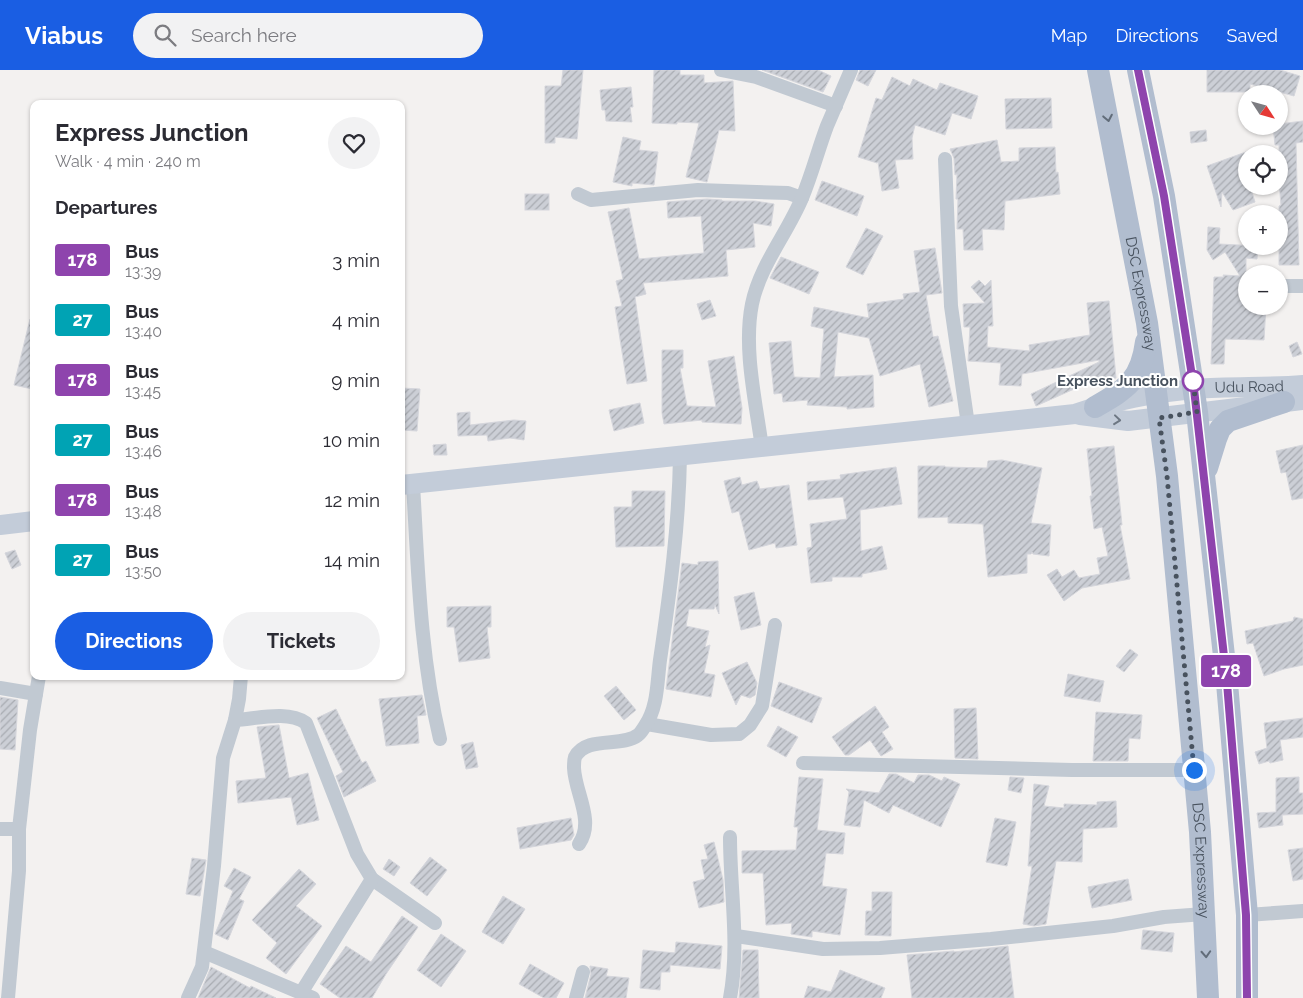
<!DOCTYPE html>
<meta charset="utf-8">
<style>
:root{--surface:#fff;--page:#f2f2f3;--text:#2b2b33;--muted:#7c7c81;--accent:#1a5ee3}
body{margin:0;font-family:Raleway,sans-serif;background:var(--page);color:var(--text);height:100vh;display:flex;flex-direction:column;font-size:19px;white-space:nowrap}
*{box-sizing:border-box;margin:0}
p{font-size:16px;color:var(--muted)}
.icon{flex:none;width:28px;height:28px;fill:none;stroke:currentColor;stroke-width:2;stroke-linecap:round;stroke-linejoin:round}
.map{position:relative;flex:1;overflow:hidden}
.sheet{position:absolute;left:30px;top:30px;width:375px;height:580px;display:flex;flex-direction:column;background:var(--surface);border-radius:10px;box-shadow:0 1px 4px #0004}
.sheet>*{flex:none}
.badge{padding:0 10px;border-radius:4px;font-size:18px;line-height:32px}
.needle{width:32px;rotate:126deg}
.tools{position:absolute;left:1238px;top:15px;display:grid;gap:10px}
.tools a{display:grid;place-items:center;width:50px;height:50px;border-radius:50%;background:var(--surface);box-shadow:0 1px 4px #0004;font-size:25px}
.you{position:absolute;width:25px;height:25px;margin:-12px;border:4px solid #fff;border-radius:50%;background:#1a73e8;box-shadow:0 0 0 8px #1a73e833}
.map>.badge{position:absolute;translate:-50% -50%;box-shadow:0 0 0 2px #fff}
h2{padding:0 25px;font-size:19px;line-height:45px}
.round{display:grid;place-items:center;flex:none;width:52px;height:52px;border-radius:26px;background:var(--page)}
.headline{display:flex;align-items:center;justify-content:space-between;height:85px;padding:0 25px}
h1{font-size:24px;font-weight:700;line-height:38px}
.primary-button{display:flex;gap:10px;margin-top:auto;padding:10px 25px}
.primary-button a{flex:1;height:58px;border-radius:30px;background:var(--accent);color:#fff;font-size:20px;font-weight:700;line-height:58px;text-align:center}
.primary-button a+a{background:var(--page);color:var(--text)}
ul{padding:0;list-style:none}
li{display:flex;align-items:center;gap:15px;height:60px;padding:0 25px}
li div{flex:1}
li b{display:block;font-size:19px}
li em{font-style:normal}
li .badge{min-width:55px;font-weight:700;text-align:center}
header{display:flex;align-items:center;gap:30px;box-sizing:border-box;height:70px;padding:0 25px;background:var(--accent);color:#fff}
header strong{font-size:24px}
nav{display:flex;gap:28px;margin-inline-start:auto;font-size:18px}
.search{width:350px;height:45px;background:var(--page);display:flex;align-items:center;gap:12px;box-sizing:border-box;padding:0 18px;border-radius:28px;color:var(--muted);font-size:19px}
.map>svg:first-child{display:block}
</style>
<header>
<strong>Viabus</strong>
<div class="search"><svg class="icon" aria-label="search" viewBox="0 0 24 24"><circle cx="10" cy="10" r="6"/><path d="M15 15l6 6"/></svg>Search here</div>
<nav><a>Map</a><a>Directions</a><a>Saved</a></nav>
</header>
<div class="map">
<svg width="1303" height="928" viewBox="0 0 1303 928">
<defs>
<pattern id="building-hatch" width="6" height="6" patternUnits="userSpaceOnUse" patternTransform="scale(1.25)"><rect width="6" height="6" fill="#cccfd6"/><path d="M-1 1l2-2M0 6l6-6M5 7l2-2" fill="none" stroke="#a8abb1"/></pattern>
</defs>
<rect width="100%" height="100%" fill="#f3f1f0"/>
<g fill="url(#building-hatch)" stroke="#d5d6dc">
<path d="M563,0H583L577,69L555,67V73H545V16H561Z"/>
<path d="M654,0H680V5H704V13L733,11L735,61L719,60L707,112L686,107L699,53L677,52V54L652,53Z"/>
<path d="M762,0H818L831,6L823,22Z"/>
<path d="M860,0H876L868,16L856,10Z"/>
<path d="M1207,0H1280L1300,6L1294,26L1250,14V22H1207Z"/>
<path d="M892,7L910,16L913,9L937,20L940,13L978,26L971,49L952,43L945,65L915,55L912,68L913,89L895,90L899,118L882,121L878,92L877,93L858,87L876,28L882,30Z"/>
<path d="M631,17L633,37H630L632,52L606,51L605,40H602L600,20Z"/>
<path d="M1051,28L1052,58L1006,59L1005,29Z"/>
<path d="M1303,51V72L1296,73L1299,195H1279V136L1281,135L1279,112V75H1275L1273,56H1279V54Z"/>
<path d="M1206,60L1207,71L1191,73L1190,62Z"/>
<path d="M623,67L641,71L639,80L658,82L654,115L632,113V116L613,112Z"/>
<path d="M997,70L1001,92L1019,91V78L1055,77L1056,103L1058,102L1060,124L1005,131L1004,160L982,159L983,180H964L963,159H957L958,129H956L957,104L955,105L954,88L950,79Z"/>
<path d="M1246,82V116H1250L1255,132L1233,140L1222,122L1221,137L1207,96Z"/>
<path d="M822,111L864,126L857,146L815,130Z"/>
<rect x="525" y="124" width="24" height="16"/>
<path d="M707,129L722,130V131H755L774,134L771,156L753,153L755,177L726,180L728,206L643,213L646,224L635,227L647,311L627,314L615,237L622,236L616,211L623,209L608,142L629,138L639,189L704,183L701,146L668,148L667,132Z"/>
<path d="M1208,157L1220,158L1219,174L1258,176L1257,189L1246,188V236H1266L1264,270L1225,269L1224,294H1211L1214,207H1224L1223,205L1240,206L1225,182L1213,190L1207,180Z"/>
<path d="M866,158L883,166L863,205L846,197Z"/>
<path d="M935,178L942,223L926,225L933,267L938,266L953,331L929,337L920,294L880,306L869,268L838,262L834,307L873,305L874,337L847,339V337L807,335L808,330L783,332L782,323L774,324L769,273L791,271L794,307L820,308L824,259L811,256L814,237L869,248L867,234L904,229L903,224L920,222L914,181Z"/>
<path d="M781,187L819,202L809,224L770,208Z"/>
<path d="M979,210L985,216L991,210L993,256H988L987,277L1030,281L1029,275L1090,265L1087,233L1109,231L1116,308L1092,311L1036,336L1031,324L1099,292V290L1022,304L1021,316L999,315L1001,293L968,291L970,257H964L963,234L985,233L971,217Z"/>
<path d="M710,230L716,246L702,250L697,234Z"/>
<path d="M30,249H34V310L32,319L14,315Z"/>
<path d="M1297,272L1302,284L1293,287L1289,276Z"/>
<path d="M662,280H683V298H680L687,336L716,337L708,291L734,286L742,338L741,354L702,352V350L664,354L662,343Z"/>
<path d="M401,318L420,319L417,361L401,360Z"/>
<path d="M640,333L644,353L614,361L609,340Z"/>
<path d="M470,342V355L514,350L526,351L524,370L510,368L488,371L487,365L458,366L457,343Z"/>
<path d="M446,374L447,385H434L433,375Z"/>
<path d="M1303,375V428L1292,430L1286,402L1281,403L1276,381Z"/>
<path d="M1114,376L1122,455H1120L1130,509L1082,518L1064,531L1047,505L1057,499L1062,507L1074,500L1079,508L1100,504L1097,488L1108,486L1102,457L1094,459L1090,426H1092L1087,379Z"/>
<path d="M1002,390L1042,398L1031,453L1051,455L1049,486L1033,484L1032,482L1031,484H1027V503L988,507L983,454L948,453V447L918,448V396H945V397L987,398L988,391Z"/>
<path d="M896,397L902,434L860,440L861,481L882,476L887,499L862,504V507H832V511L811,513L807,478L812,477L810,454L847,449L843,427L808,430L807,412L841,409L840,405Z"/>
<path d="M740,407L742,415L757,411L760,419L789,415L797,475L776,478L775,473L749,480L739,441L732,443L724,411Z"/>
<path d="M632,421H665L664,476L616,477L614,437H632Z"/>
<path d="M15,480L21,495L12,499L5,483Z"/>
<path d="M718,491L719,544L715,535L714,539H689L686,556L709,561L705,577L710,575L704,603L715,605L711,627L666,619L682,493L698,495V492Z"/>
<path d="M754,522L761,555L741,560L734,527Z"/>
<path d="M491,536V557H487L490,588L459,592L454,557H447V537Z"/>
<path d="M1294,547L1303,549V595L1284,599L1264,606L1253,573L1247,574L1245,561L1293,551Z"/>
<path d="M1130,579L1138,585L1124,602L1116,596Z"/>
<path d="M747,592L757,613L755,625L750,628L741,625L736,635L722,603Z"/>
<path d="M1068,604L1104,611L1100,632L1064,626Z"/>
<path d="M779,612L822,628L812,653L771,636Z"/>
<path d="M616,616L636,640L624,650L604,626Z"/>
<path d="M422,625L426,645L417,646L419,673L386,676L379,629Z"/>
<path d="M0,627L18,630L15,680L0,679Z"/>
<path d="M875,636L889,657L882,662L893,679L881,686L870,670L849,685H845L832,667Z"/>
<path d="M976,638L978,689L955,688L954,639Z"/>
<path d="M336,639L362,693L366,691L376,711L344,727L336,706L343,702L317,648Z"/>
<path d="M1096,642L1142,645L1140,669L1129,668L1128,691H1093Z"/>
<path d="M1303,648V667L1280,670L1283,690L1270,693L1269,691L1259,694L1255,682L1267,678L1264,653Z"/>
<path d="M279,655L289,708L308,703L319,750L297,755L291,727L238,733L236,711L266,708L257,657Z"/>
<path d="M778,656L798,667L786,687L767,676Z"/>
<path d="M473,672L478,697L466,699L461,675Z"/>
<path d="M889,704H896L914,713L918,705H929L942,711L944,707L960,714L941,757L893,735L889,743L864,730L860,757L844,755L849,722L846,719L879,723Z"/>
<path d="M799,707L823,709L817,760L845,763L843,784L826,783L822,816L847,819L840,865L812,861V867L791,864L792,853L766,855L763,803H742V781L796,780L798,757H794Z"/>
<path d="M1010,707L1024,708L1021,723L1008,720Z"/>
<path d="M1299,707V723H1303V744L1282,745L1283,755L1259,758L1257,743L1276,742V708Z"/>
<path d="M1034,714L1049,716L1044,736L1064,738V734L1097,735V732L1116,731L1117,757L1083,759L1082,792L1056,791L1046,854L1034,856L1023,854L1032,796H1028Z"/>
<path d="M571,748L574,765L571,770L520,779L517,758Z"/>
<path d="M995,748L1016,752L1007,796L986,792Z"/>
<path d="M714,772L723,810L724,832L699,838L693,812L705,809L701,790L708,789L704,775Z"/>
<path d="M1303,778V809L1293,811L1288,780Z"/>
<path d="M430,787L447,800L427,826L410,813Z"/>
<path d="M192,788L206,790L200,826L186,824Z"/>
<path d="M389,789L400,797L394,806L383,799Z"/>
<path d="M234,798L251,807L239,829L244,831L228,870L215,864L233,821L224,816Z"/>
<path d="M299,799L316,814L296,836L322,856L286,904L266,888L277,873L252,850Z"/>
<path d="M1128,809L1132,830L1092,838L1088,817Z"/>
<path d="M872,822H892L891,866L865,865L866,841H872Z"/>
<path d="M503,826L525,839L503,874L482,862Z"/>
<path d="M402,846L418,857L386,904L372,928H340L320,914L346,876L371,892Z"/>
<path d="M1143,860L1174,863L1172,882L1141,879Z"/>
<path d="M441,864L466,881L441,917L417,900Z"/>
<path d="M676,872L722,876L720,899L670,895V902H661L660,920L640,918L643,880L675,883Z"/>
<path d="M1008,876L1014,928H912L907,885L954,881V882Z"/>
<path d="M743,880H758L759,928H739Z"/>
<path d="M530,894L564,913L556,928H544L519,914Z"/>
<path d="M590,896L608,899L606,906L629,908L626,928H585L591,904Z"/>
<path d="M211,897L250,918L251,916L276,928H198Z"/>
<path d="M840,900L885,918L881,928H804L808,916L831,922Z"/>
</g>
<g fill="none" stroke-linecap="round" stroke-linejoin="round">
<g stroke="#c1c9d2" stroke-width="14">
<path d="M721,0L756,7L836,36"/>
<path d="M945,89L951,236L968,355"/>
<path d="M578,124L591,130L698,120L788,123L802,128"/>
<path d="M1286,216H1303"/>
<path d="M762,378C756,333 743,279 752,234C760,195 787,164 802,128C812,104 818,80 827,56C835,37 843,19 851,0"/>
<path d="M413,414C418,499 420,585 440,669"/>
<path d="M0,618L36,624"/>
<path d="M235,650C256,649 287,640 306,653L357,784L372,809L435,853"/>
<path d="M647,654L711,665L739,664L750,655L762,636L775,555"/>
<path d="M803,693L1072,700H1194"/>
<path d="M0,759H19"/>
<path d="M579,774C595,751 575,723 574,698C574,694 574,690 575,687C587,665 622,678 638,665C641,663 643,659 645,656C658,637 657,612 660,590C670,522 679,455 680,386"/>
<path d="M1247,845L1303,841"/>
<path d="M736,866L823,879L880,878L991,869L1113,856L1164,847L1204,844"/>
<path d="M204,882L313,928"/>
<path d="M301,923L372,809"/>
<path d="M8,928L19,801V759L30,660L39,606"/>
<path d="M188,928L202,897L214,796L223,688L235,650L239,629L241,606"/>
<path d="M576,928L583,902"/>
<path d="M730,928C740,875 730,821 730,767"/>
</g>
<g stroke="#c3ccd9" stroke-width="20">
<path d="M1080,345L1128,351L1303,330"/>
<path id="s1" d="M401,415L1075,344C1111,331 1157,322 1195,319C1231,316 1267,318 1303,315"/>
<path d="M0,455L34,451"/>
</g>
<g stroke="#b1bdcf" stroke-width="22">
<path id="s2" d="M1098,0L1147,253L1167,406L1200,762L1208,928"/>
<path d="M1138,0L1164,126L1197,342L1227,613L1247,845V928"/>
<path d="M1095,337C1126,319 1141,311 1146,272"/>
<path d="M1207,398L1216,369L1220,359L1228,351L1284,332"/>
</g>
</g>
<defs><path id="oneway-chevron" d="M-2-3.5L2.5 0L-2 3.5" fill="none" stroke-width="1.6" stroke-linecap="round" stroke-linejoin="round" transform="scale(1.25)"/></defs>
<g stroke="#626d7a">
<use href="#oneway-chevron" transform="translate(1108 48) rotate(79)"/>
<use href="#oneway-chevron" transform="translate(1206 884) rotate(87)"/>
</g>
<use stroke="#6d7783" href="#oneway-chevron" transform="translate(1117 350) rotate(6)"/>
<g fill="none" stroke-linecap="round" stroke-linejoin="round">
<g stroke="#fff" stroke-width="11">
<path id="line" d="M1138,0L1164,126L1194,319L1227,613L1246,845L1247,928"/>
</g>
<use href="#line" stroke="#8e44ad" stroke-width="8"/>
<path stroke="#48525e" stroke-width="5" stroke-dasharray="0 9" d="M1193,311L1192,304L1197,342L1159,348L1167,406L1194,700"/>
</g>
<circle fill="#fff" stroke="#8e44ad" stroke-width="2.5" cx="1193" cy="311" r="10"/>
<g text-anchor="middle" dominant-baseline="central" stroke-width="4" stroke-linejoin="round" paint-order="stroke">
<g font-size="15" fill="#48525e" stroke="#fff">
<text stroke="none"><textPath href="#s2" startOffset="228">DSC Expressway</textPath></text>
<text stroke="none"><textPath href="#s1" startOffset="855">Udu Road</textPath></text>
<text stroke="none"><textPath href="#s2" startOffset="798">DSC Expressway</textPath></text>
</g>
<g font-size="15" font-weight="bold" fill="#48525e" stroke="#fff" text-anchor="end">
<text x="1178" y="311">Express Junction</text>
</g>
</g>
</svg>
<div class="tools">
<a><svg class="needle" viewBox="-14 -14 28 28"><path d="M0-13l5 13h-10z" fill="#e53935"/><path d="M0 13l5-13h-10z" fill="#7c7c81"/></svg></a>
<a><svg class="icon" aria-label="locate" viewBox="0 0 24 24"><circle cx="12" cy="12" r="6"/><path d="M12 2v4M12 18v4M2 12h4M18 12h4"/></svg></a>
<a>+</a>
<a>−</a>
</div>
<div class="you" style="left:1194px;top:700px"></div>
<b class="badge" style="left:1226px;top:601px;background:#8e44ad;color:#fff">178</b>
<section class="sheet">
<div class="headline"><div><h1>Express Junction</h1><p>Walk · 4 min · 240 m</p></div><a class="round"><svg class="icon" aria-label="heart" viewBox="0 0 24 24"><path d="M12 20l-8-8c-3-5 5-10 8-4 3-6 11-1 8 4z"/></svg></a></div>
<h2>Departures</h2>
<ul>
<li><span class="badge" style="background:#8e44ad;color:#fff">178</span><div><b>Bus</b><p>13:39</p></div><em>3 min</em></li>
<li><span class="badge" style="background:#00a3b4;color:#fff">27</span><div><b>Bus</b><p>13:40</p></div><em>4 min</em></li>
<li><span class="badge" style="background:#8e44ad;color:#fff">178</span><div><b>Bus</b><p>13:45</p></div><em>9 min</em></li>
<li><span class="badge" style="background:#00a3b4;color:#fff">27</span><div><b>Bus</b><p>13:46</p></div><em>10 min</em></li>
<li><span class="badge" style="background:#8e44ad;color:#fff">178</span><div><b>Bus</b><p>13:48</p></div><em>12 min</em></li>
<li><span class="badge" style="background:#00a3b4;color:#fff">27</span><div><b>Bus</b><p>13:50</p></div><em>14 min</em></li>
</ul>
<div class="primary-button"><a>Directions</a><a>Tickets</a></div>
</section>
</div>
